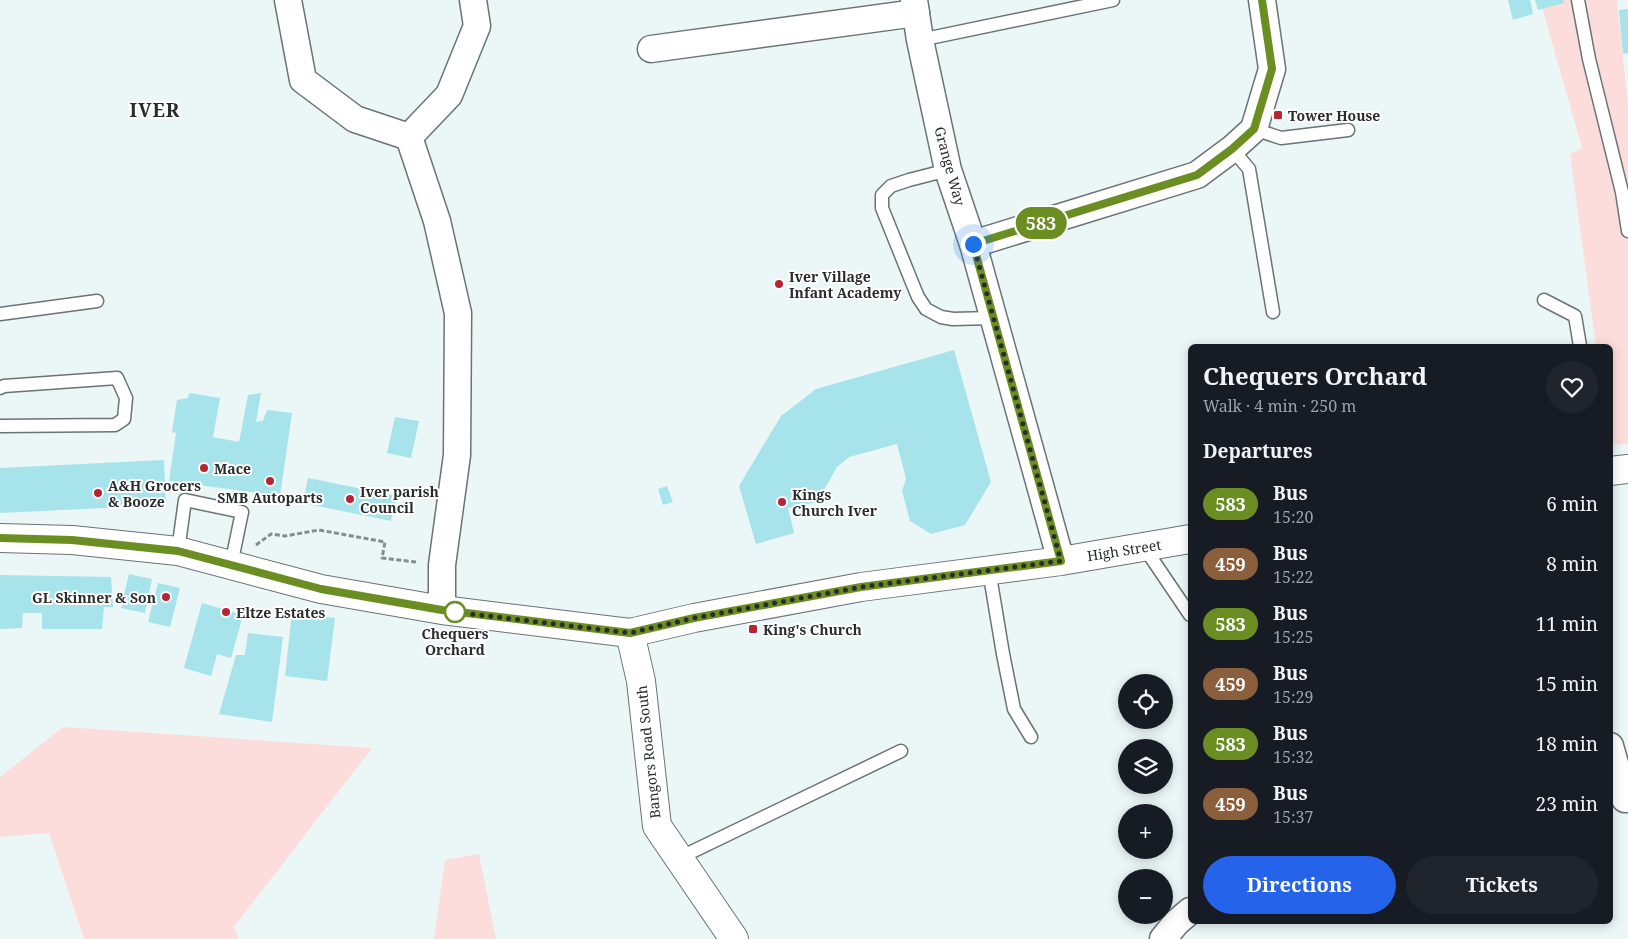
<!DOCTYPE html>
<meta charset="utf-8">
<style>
:root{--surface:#171b24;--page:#20242c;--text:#f1f3f6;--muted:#9ea1a6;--accent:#2563eb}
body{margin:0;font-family:"Noto Serif",serif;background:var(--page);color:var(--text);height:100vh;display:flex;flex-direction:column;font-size:19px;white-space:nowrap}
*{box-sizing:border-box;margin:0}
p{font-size:16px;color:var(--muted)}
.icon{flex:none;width:28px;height:28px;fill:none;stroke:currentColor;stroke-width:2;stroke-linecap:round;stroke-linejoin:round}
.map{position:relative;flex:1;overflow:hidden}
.details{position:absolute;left:1188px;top:344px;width:425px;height:580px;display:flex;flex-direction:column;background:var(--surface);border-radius:8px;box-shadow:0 2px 12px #0003}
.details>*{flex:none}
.badge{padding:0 10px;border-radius:16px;font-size:18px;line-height:32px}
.buttons{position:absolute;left:1118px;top:674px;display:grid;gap:10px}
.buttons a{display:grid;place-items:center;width:55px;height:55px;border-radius:50%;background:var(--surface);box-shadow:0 2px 12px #0003;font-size:25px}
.you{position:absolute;width:25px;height:25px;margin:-12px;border:4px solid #fff;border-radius:50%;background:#1a73e8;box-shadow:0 0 0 8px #1a73e833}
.map>.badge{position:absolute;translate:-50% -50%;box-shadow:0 0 0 2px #fff}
h2{padding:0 15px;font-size:19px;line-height:45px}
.round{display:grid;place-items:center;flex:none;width:52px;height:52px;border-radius:26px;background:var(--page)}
.overview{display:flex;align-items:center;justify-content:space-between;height:85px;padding:0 15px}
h1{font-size:24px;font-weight:700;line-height:38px}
.cta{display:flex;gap:10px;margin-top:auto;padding:10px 15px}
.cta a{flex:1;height:58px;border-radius:30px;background:var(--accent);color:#fff;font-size:20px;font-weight:700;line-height:58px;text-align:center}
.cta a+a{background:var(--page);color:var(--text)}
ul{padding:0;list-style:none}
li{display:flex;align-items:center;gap:15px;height:60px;padding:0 15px}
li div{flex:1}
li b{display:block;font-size:19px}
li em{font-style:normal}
li .badge{min-width:55px;font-weight:700;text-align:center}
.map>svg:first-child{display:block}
</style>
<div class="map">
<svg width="1628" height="939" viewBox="0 0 1628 939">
<rect width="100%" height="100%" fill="#ebf6f7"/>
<g fill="#fddddb">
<path d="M1540,0H1617L1628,106V444L1610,445V346H1596L1570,154L1582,148Z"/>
<path d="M63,727L372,748L234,927L238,939H84L49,833L0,837V777Z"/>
<path d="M479,854L496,939H434L445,860Z"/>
</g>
<g fill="#a6e3eb">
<path d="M1508,0H1530L1533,14L1513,20Z"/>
<path d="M1535,0H1563L1564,3L1538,10Z"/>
<path d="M1628,9V53L1623,54L1619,10Z"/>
<path d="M954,350L991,482L965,525L931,534L910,521L902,491L906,479L897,444L849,457L837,467L817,502L788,508L794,533L756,544L739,486L781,416L816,389Z"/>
<path d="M189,393L220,398L213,437L239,442L248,395L261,393L256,422L263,421L267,410L292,413L280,496L169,481L176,433L172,432L177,400L188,398Z"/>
<path d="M395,417L419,421L411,458L387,453Z"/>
<path d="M164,460L166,505L0,513V468Z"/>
<path d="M308,478L397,496L391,521L303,503Z"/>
<path d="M667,486L673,502L663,505L658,489Z"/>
<path d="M129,574L152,579L145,613L121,608Z"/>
<path d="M0,575L111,577L113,607H104L102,629H42V613H23L22,628L0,629Z"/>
<path d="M158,583L180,588L170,627L148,622Z"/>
<path d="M202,603L243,615L231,658L217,654L211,676L184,668Z"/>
<path d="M292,613L335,618L327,681L285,676Z"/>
<path d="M248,633L283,637L272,722L219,714L236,655H245Z"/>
</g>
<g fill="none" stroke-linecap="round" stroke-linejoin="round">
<g stroke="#6a7375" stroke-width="15">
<g id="service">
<path d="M1578,0L1589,59L1622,192L1628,231"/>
<path d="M920,40L1113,0"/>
<path d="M1254,129L1281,138L1348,130"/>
<path d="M1232,149L1249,169L1273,312"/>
<path d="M948,170L909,180L891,186L882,195V208L911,280L918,297L926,309L941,317L953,319L993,318"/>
<path d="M1544,300L1575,316L1580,346"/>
<path d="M0,314L97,301"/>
<path d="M0,388L4,386L117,378L126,398L124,419L115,425L0,426"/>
<path d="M1144,547L1190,615"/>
<path d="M178,551L185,500L242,512L231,565"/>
<path d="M989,570L1003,654L1014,709L1031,737"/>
<path d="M679,858L901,751"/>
</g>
</g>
<g stroke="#6a7375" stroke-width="29">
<g id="minor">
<path d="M288,0L303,80L355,119L409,137"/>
<path d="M914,0L920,40L948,170L973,244L1061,561"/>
<path d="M651,49L916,13"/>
<path d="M409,137L437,221L458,313L457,455L442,565V610"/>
<path d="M409,137L449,95L477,26L473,0"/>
<path d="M973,244L1197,175L1232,149L1254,129L1272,69L1262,0"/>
<path d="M1610,746L1625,799"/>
<path d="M1163,939L1176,923L1190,911"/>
</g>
</g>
<g stroke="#6a7375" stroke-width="30">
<path id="tertiary" d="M630,633L641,681L657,826L734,939"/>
</g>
<g stroke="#6a7375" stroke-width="30">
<g id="secondary">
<path d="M1610,471L1628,469"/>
<path d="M0,538L72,540L178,551L321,589L442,610L630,633L694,618L861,587L1061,561L1190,539"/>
</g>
</g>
<path stroke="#868d8e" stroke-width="3" stroke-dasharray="5 2.5" stroke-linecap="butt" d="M256,545L271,534L285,536L319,530L385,542L382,558L416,562"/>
<use href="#service" stroke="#fff" stroke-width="12"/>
<use href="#minor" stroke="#fff" stroke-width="26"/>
<use href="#tertiary" stroke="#fff" stroke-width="28"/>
<use href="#secondary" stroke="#fff" stroke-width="28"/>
</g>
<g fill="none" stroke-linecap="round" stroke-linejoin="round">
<g stroke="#fff" stroke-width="11">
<path id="line" d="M0,538L72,540L178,551L321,589L442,610L630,633L694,618L861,587L1061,561L973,244L1197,175L1232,149L1254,129L1272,69L1262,0"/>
</g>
<use href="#line" stroke="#6b8e23" stroke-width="8"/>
<path stroke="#292c2d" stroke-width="5" stroke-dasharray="0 9" d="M455,612L630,633L694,618L861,587L1061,561L973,244"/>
</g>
<g fill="#b62531" stroke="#fff" stroke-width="2">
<rect x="1273" y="110" width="10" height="10" rx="2.5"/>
<circle cx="779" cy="284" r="5"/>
<circle cx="204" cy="468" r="5"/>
<circle cx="270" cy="481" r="5"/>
<circle cx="98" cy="493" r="5"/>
<circle cx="350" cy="499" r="5"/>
<circle cx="782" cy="502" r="5"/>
<circle cx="166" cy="597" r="5"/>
<circle cx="226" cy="612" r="5"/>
<rect x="748" y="624" width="10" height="10" rx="2.5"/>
</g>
<circle fill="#fff" stroke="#6b8e23" stroke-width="2.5" cx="455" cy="612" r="10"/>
<g text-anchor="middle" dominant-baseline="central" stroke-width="4" stroke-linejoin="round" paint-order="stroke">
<g font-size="14" font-weight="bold" fill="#292c2d" stroke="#fff" text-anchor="start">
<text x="1288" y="115">Tower House</text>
<text x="789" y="276">Iver Village<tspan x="789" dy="16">Infant Academy</tspan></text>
<text x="214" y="468">Mace</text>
<text x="108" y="485">A&amp;H Grocers<tspan x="108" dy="16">&amp; Booze</tspan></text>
<text x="360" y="491">Iver parish<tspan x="360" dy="16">Council</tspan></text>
<text x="792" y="494">Kings<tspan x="792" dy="16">Church Iver</tspan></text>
<text x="270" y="497" text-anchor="middle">SMB Autoparts</text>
<text x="156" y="597" text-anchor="end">GL Skinner &amp; Son</text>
<text x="236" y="612">Eltze Estates</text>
<text x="763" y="629">King's Church</text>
</g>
<g font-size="14" fill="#292c2d" stroke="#fff">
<text transform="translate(950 166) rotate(75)">Grange Way</text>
<text transform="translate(1124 550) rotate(-9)">High Street</text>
<text transform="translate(648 752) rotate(-96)">Bangors Road South</text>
</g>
<g font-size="14" font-weight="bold" fill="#292c2d" stroke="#fff">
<text x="455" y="633">Chequers<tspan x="455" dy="16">Orchard</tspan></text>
</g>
<g font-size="19" font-weight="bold" letter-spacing="1" fill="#292c2d" stroke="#fff">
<text x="155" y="110">IVER</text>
</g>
</g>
</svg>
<div class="buttons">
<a><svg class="icon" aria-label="locate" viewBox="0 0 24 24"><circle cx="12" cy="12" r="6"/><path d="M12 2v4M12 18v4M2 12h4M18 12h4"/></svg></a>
<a><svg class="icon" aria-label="layers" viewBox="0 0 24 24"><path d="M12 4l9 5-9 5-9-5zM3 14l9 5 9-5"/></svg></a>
<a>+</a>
<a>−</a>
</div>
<div class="you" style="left:973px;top:244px"></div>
<b class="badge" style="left:1041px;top:223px;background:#6b8e23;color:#fff">583</b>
<section class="details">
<div class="overview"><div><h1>Chequers Orchard</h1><p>Walk · 4 min · 250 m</p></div><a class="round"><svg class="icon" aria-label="heart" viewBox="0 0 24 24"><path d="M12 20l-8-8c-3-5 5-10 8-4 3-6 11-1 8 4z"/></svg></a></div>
<h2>Departures</h2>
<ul>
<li><span class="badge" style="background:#6b8e23;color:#fff">583</span><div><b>Bus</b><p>15:20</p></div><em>6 min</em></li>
<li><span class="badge" style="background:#8b5e3c;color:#fff">459</span><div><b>Bus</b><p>15:22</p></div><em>8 min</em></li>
<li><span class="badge" style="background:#6b8e23;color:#fff">583</span><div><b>Bus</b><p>15:25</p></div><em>11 min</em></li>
<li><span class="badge" style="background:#8b5e3c;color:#fff">459</span><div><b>Bus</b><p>15:29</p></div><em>15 min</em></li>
<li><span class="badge" style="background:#6b8e23;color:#fff">583</span><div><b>Bus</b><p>15:32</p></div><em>18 min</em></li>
<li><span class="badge" style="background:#8b5e3c;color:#fff">459</span><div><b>Bus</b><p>15:37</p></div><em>23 min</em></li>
</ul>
<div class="cta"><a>Directions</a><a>Tickets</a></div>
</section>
</div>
